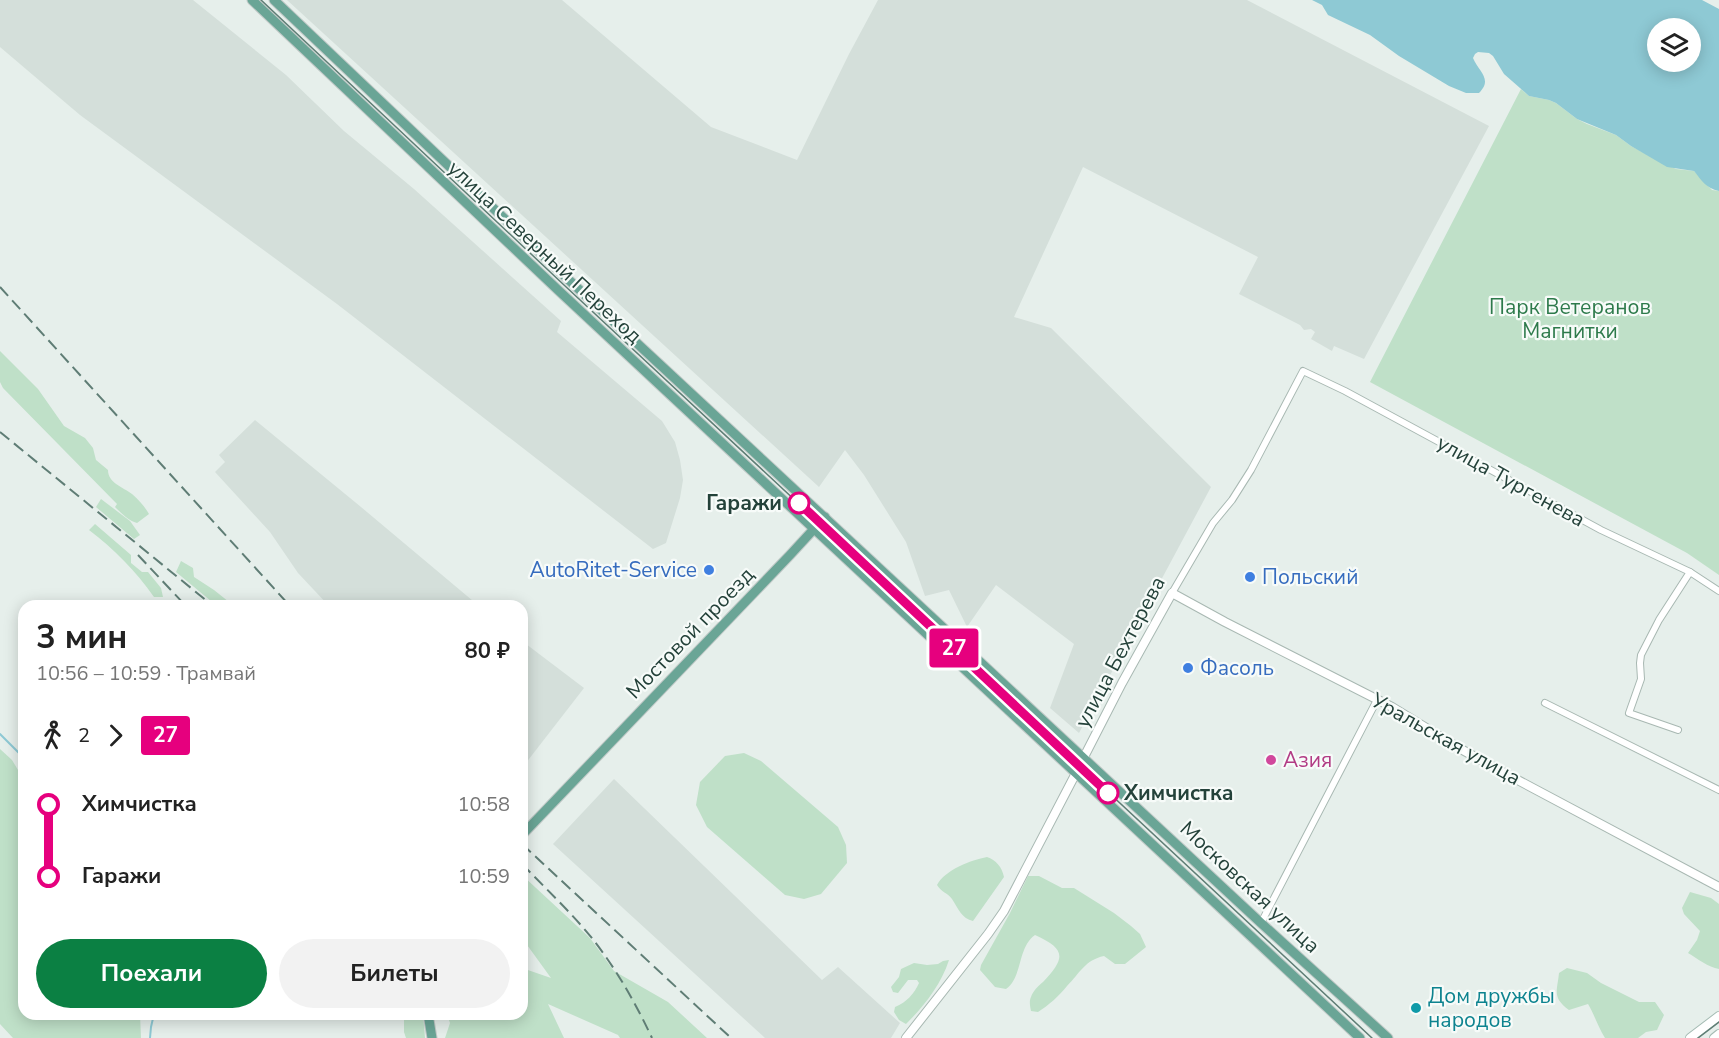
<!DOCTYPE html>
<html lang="ru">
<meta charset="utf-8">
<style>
:root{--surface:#fff;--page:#f2f2f2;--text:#222;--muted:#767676;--accent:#0b8043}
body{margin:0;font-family:"Nunito Sans",sans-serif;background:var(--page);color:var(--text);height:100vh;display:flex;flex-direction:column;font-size:22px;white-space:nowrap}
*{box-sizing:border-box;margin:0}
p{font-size:20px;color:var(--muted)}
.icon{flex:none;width:33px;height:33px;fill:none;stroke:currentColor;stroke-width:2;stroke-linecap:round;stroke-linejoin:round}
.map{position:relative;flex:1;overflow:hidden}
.side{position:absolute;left:18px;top:600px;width:510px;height:420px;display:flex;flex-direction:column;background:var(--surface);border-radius:18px;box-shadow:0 3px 15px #0003}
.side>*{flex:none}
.badge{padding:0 12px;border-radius:4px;font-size:21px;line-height:39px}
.controls{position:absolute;left:1647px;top:18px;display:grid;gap:12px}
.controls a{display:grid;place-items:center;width:54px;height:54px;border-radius:50%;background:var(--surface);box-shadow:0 3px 15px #0003;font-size:30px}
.map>.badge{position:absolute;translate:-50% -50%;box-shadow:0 0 0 3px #fff}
.legs{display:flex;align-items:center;gap:9px;height:66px;padding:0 18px;font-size:20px}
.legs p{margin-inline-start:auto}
.overview{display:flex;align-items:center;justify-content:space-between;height:102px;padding:0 18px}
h1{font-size:33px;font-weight:700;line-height:45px}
.cta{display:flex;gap:12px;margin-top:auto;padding:12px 18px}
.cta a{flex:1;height:69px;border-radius:36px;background:var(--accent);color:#fff;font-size:24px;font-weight:700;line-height:69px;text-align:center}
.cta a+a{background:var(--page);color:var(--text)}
ul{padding:0 18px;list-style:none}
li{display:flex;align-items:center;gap:21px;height:72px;font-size:22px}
li i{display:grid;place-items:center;width:9px;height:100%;margin:0 8px;background:currentColor}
li i::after{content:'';width:15px;height:15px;margin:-8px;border:4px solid;border-radius:50%;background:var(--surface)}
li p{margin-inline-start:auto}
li:first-child i{background:linear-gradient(#0000 50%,currentColor 0)}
li:last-child i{background:linear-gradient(currentColor 50%,#0000 0)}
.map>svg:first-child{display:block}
</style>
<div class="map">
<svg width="1719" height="1038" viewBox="0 0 1719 1038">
<rect width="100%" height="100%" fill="#e6efeb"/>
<g fill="#d4dfda">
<path d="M0,0H193L286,75L344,131L414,189L561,321L557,332L662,421L675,442L680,460L683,480L680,498L666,543L653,549L337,304L80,115L0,47Z"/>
<path d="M287,0H562L711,127L797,160L849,54L878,0H1247L1489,126L1364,359L1334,346L1332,351L1311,339L1315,332L1311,329L1304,330L1300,325L1239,294L1258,257L1083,167L1014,317L1051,328L1211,487L1079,733L1050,708L1074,644L996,585L967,627L949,590L925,596L906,542L864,475L845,450L819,487Z"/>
<path d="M255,420L361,507L479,606H329L298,573L270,532L215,472L225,462L219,455Z"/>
<path d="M522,641L584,688L522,768Z"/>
<path d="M614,779L822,980L838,967L900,1023L891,1038H765L553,844Z"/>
</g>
<g fill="#bfe0c8">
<path d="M1521,89L1529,96L1549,100L1556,103L1577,119L1587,124L1616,135L1631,146L1657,160L1676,169L1694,171L1712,190L1719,191V575L1687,553L1370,382Z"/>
<path d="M0,351L38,389L64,426L85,438L93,448L96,460L108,470C108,483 123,487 132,494C139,500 145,507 149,514L137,523C129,521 121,513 115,507L117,504L3,388L0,382Z"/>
<path d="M101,499L130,521L140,535L134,539L96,507Z"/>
<path d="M95,524L131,555V563L142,572H148L161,588L163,597H154C136,571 114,549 89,530Z"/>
<path d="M181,561L193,568L194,577L214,590L234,606H217L176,572Z"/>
<path d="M0,749L12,760L24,780V1014H140L141,1038H13L0,1024Z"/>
<path d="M744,753L761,761L838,827L846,845L847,863L821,894L804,899L785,895L707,827L696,805L700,782L725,756Z"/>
<path d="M987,857C996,860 1002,867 1004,877L973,921C962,919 958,908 952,899C948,893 941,892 937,885C945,870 971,860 987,857Z"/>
<path d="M522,875L590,938L614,971L668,1002L707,1038H620L618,1035L548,1004L564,1038H445L450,1023L447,1014H522V968L551,978L522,938Z"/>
<path d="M1028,876H1039L1062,888H1074L1114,913L1131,926L1140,934L1146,947L1125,964H1115L1104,956C1085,960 1080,973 1067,986C1059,996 1049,1005 1038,1012L1031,1011C1030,1006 1029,1001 1031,997C1033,991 1038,986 1043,982C1066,958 1066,949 1035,935C1017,948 1023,977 1006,989L995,987L980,970L981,965L1010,913Z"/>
<path d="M1690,892L1711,898L1719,904V969C1708,967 1698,959 1688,953L1697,940L1700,931L1684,914L1682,908Z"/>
<path d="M949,960C941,985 924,1006 906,1024L899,1020L894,1012L895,1007C907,1002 914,994 919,983L917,980H908L898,993L893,992L891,987L899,977L901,969L914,963L927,965L938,964L943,961Z"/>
<path d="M1567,968L1587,973L1601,983L1639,1002H1655L1664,1015L1657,1030L1646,1032L1638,1038H1605C1598,1027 1595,1016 1588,1004L1569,1010C1552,997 1557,992 1559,973Z"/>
<path d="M404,1014H423L425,1038H406L404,1032Z"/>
</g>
<path fill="#8ec9d4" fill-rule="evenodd" d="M1312,0H1702L1719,9V191C1706,188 1702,181 1694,171L1667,167L1631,146L1616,135L1577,119L1556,103L1549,100L1529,96L1504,74L1493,56L1489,53L1478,52L1475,54L1473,58C1479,72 1493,79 1479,93H1466L1449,86L1399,56L1370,35L1328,15L1322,5ZM1658,28H1690V62H1658Z"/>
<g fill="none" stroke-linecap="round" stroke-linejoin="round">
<g stroke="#8ec9d4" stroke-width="2">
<path d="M0,734L24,758"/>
<path d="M150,1038L151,1027L154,1014"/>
</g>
<g stroke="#a8b8b2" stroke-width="8">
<g id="minor">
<path d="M1172,593L1213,523L1232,500L1251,470L1303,371L1345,391L1454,450L1601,530L1690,572L1719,591"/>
<path d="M1545,703L1719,790"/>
<path d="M1678,730L1629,713L1641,679L1640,663L1641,655L1659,620L1690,572"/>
<path d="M1261,923L1377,700"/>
</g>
</g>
<g stroke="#a8b8b2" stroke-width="10">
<g id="tertiary">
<path d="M1084,757L1122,683L1172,593L1225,622L1392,707L1459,748L1497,769L1719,887"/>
<path d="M906,1038L988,934L1004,911L1076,773"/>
</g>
</g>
<g stroke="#a4bbb3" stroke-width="10">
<g id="secondary">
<path d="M1690,1038L1719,1016"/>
<path d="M1714,1038L1719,1034"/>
</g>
</g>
<g stroke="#c2cac8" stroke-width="11">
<g id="primary">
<path d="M252,0L558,290L1360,1038"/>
<path d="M274,0L570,281L1261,923L1388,1038"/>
<path d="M522,835L790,555L825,517"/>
<path d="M428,1014L432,1038"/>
</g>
</g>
<use href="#minor" stroke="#fff" stroke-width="6"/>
<use href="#tertiary" stroke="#fff" stroke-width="8"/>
<use href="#secondary" stroke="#fff" stroke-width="8"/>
<use href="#primary" stroke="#6aa596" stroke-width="9"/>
<g stroke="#5f7d75" stroke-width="1.5">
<path d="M261,0L564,285L1372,1038"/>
<path d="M1698,1038L1719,1022"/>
</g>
<g stroke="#5f7d75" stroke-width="2" stroke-dasharray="12 6" stroke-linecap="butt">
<path d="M0,287L290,606"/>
<path d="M0,432L213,606"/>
<path d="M138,555L186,606"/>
<path d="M522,844L731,1038"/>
<path d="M522,864C546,889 574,915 595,942C618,972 636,1004 652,1038"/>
</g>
</g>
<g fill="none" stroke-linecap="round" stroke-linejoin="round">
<g stroke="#fff" stroke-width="14">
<path id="line-1" d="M799,503L1108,793"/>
</g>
<use href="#line-1" stroke="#e6007e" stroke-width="9"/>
</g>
<g fill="#fff" stroke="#e6007e" stroke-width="3">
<circle cx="799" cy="503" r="10"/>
<circle cx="1108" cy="793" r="10"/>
</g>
<g fill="#3f7fe0" stroke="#f7fbf9" stroke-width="2">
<circle cx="709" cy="570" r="6"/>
<circle cx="1250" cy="577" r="6"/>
<circle cx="1188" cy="668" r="6"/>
</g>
<circle fill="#d1479c" stroke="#f7fbf9" stroke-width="2" cx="1271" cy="760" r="6"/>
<circle fill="#0f9aa8" stroke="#f7fbf9" stroke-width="2" cx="1416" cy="1008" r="6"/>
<g text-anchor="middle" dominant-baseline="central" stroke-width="4.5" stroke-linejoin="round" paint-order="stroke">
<g font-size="21" fill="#24423a" stroke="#f7fbf9">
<text transform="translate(545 252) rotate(43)">улица Северный Переход</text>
<text transform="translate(1511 481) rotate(29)">улица Тургенева</text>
<text transform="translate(690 633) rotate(-46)">Мостовой проезд</text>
<text transform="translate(1120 652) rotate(-62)">улица Бехтерева</text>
<text transform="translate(1446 739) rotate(29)">Уральская улица</text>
<text transform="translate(1250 887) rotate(43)">Московская улица</text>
</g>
<g font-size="21" fill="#2d7a4b" stroke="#f7fbf9">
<text x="1570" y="307">Парк Ветеранов<tspan x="1570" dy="24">Магнитки</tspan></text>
</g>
<g font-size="21" font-weight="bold" fill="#24423a" stroke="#f7fbf9" text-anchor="end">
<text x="782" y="503">Гаражи</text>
<text x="1124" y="793" text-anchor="start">Химчистка</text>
</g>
<g font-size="21" fill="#366cbe" stroke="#f7fbf9" text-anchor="start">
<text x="697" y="570" text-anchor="end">AutoRitet-Service</text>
<text x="1262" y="577">Польский</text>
<text x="1200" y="668">Фасоль</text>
</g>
<g font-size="21" fill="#b23c85" stroke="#f7fbf9" text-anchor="start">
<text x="1283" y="760">Азия</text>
</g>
<g font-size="21" fill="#0d838f" stroke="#f7fbf9" text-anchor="start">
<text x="1428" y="996">Дом дружбы<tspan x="1428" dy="24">народов</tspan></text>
</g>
</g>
</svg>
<div class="controls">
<a><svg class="icon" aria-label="layers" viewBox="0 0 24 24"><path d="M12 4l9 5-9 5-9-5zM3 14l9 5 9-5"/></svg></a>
</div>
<b class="badge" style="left:954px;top:648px;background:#e6007e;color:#fff">27</b>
<section class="side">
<div class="overview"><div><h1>3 мин</h1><p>10:56 – 10:59 · Трамвай</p></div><b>80 ₽</b></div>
<div class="legs"><svg class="icon" aria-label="walk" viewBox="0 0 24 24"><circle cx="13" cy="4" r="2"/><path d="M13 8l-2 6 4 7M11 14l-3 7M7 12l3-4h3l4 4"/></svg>2<svg class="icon" aria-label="forward" viewBox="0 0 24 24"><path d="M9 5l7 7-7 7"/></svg><b class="badge" style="background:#e6007e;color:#fff">27</b></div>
<ul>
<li><i style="color:#e6007e"></i><b>Химчистка</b><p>10:58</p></li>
<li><i style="color:#e6007e"></i><b>Гаражи</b><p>10:59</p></li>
</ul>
<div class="cta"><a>Поехали</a><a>Билеты</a></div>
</section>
</div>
